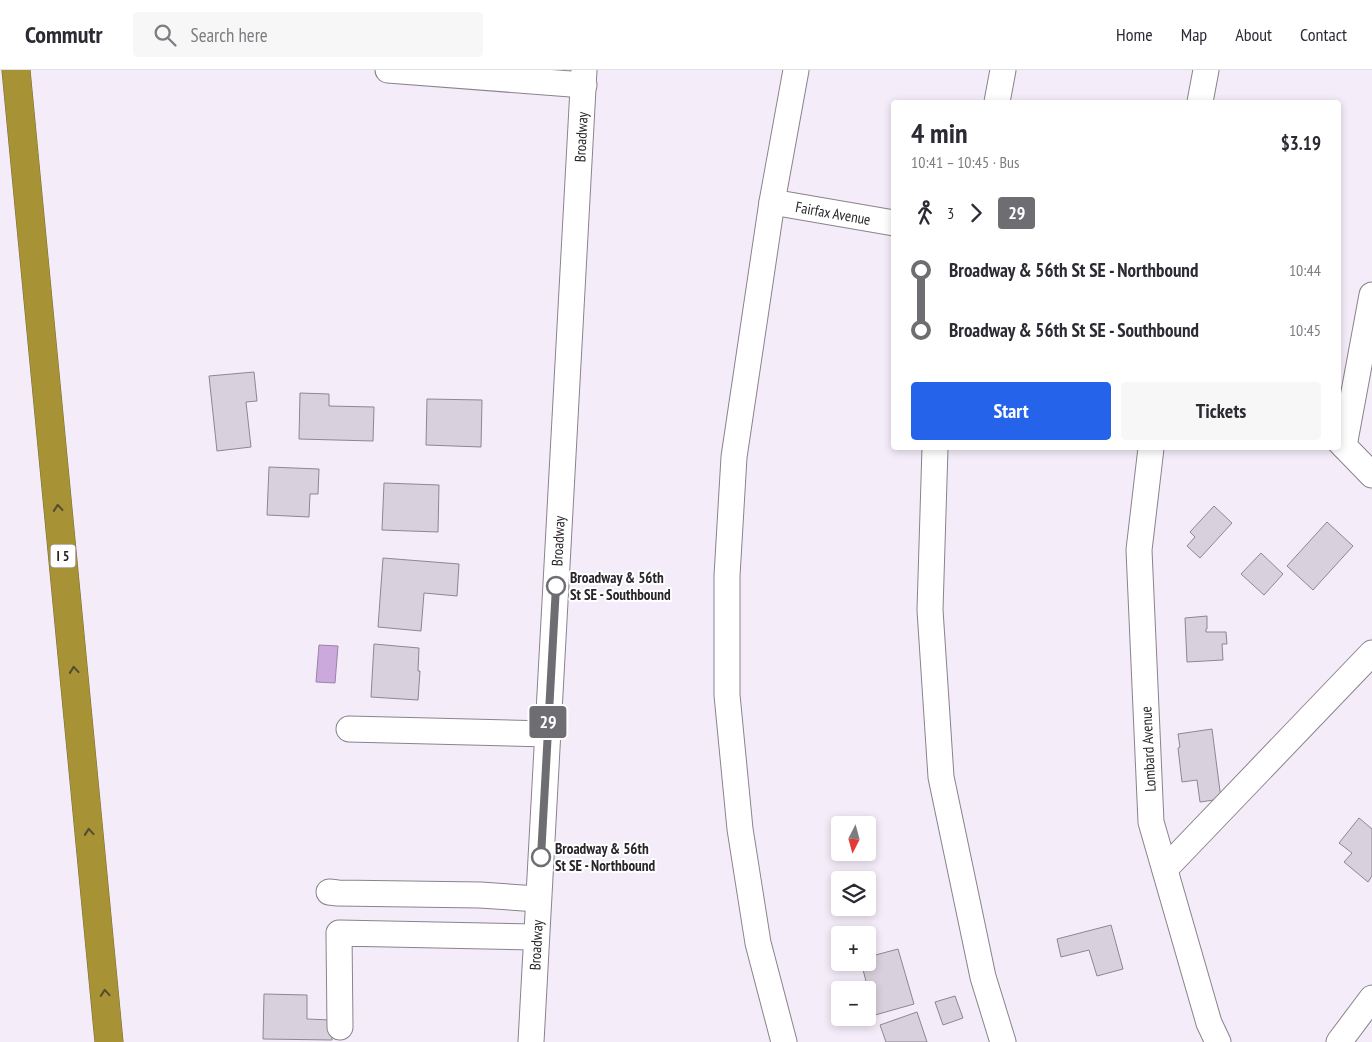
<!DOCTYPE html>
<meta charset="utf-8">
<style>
:root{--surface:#fff;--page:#f7f7f7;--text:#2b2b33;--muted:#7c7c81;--line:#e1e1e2;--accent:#2563eb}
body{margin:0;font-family:"PT Sans Narrow",sans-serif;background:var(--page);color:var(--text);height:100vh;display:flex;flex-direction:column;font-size:19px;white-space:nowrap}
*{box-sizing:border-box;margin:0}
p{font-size:16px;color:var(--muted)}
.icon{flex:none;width:28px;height:28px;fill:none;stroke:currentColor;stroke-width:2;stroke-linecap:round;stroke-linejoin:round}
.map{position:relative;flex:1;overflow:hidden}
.drawer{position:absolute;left:891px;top:30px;width:450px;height:350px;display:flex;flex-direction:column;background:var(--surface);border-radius:5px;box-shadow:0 2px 8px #0003}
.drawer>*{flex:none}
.badge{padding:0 10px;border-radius:4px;font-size:18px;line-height:32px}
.needle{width:32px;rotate:186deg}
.buttons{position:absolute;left:831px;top:746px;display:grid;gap:10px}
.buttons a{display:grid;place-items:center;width:45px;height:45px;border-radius:5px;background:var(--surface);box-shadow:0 2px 8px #0003;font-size:25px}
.map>.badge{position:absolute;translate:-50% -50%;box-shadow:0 0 0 2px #fff}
.legs{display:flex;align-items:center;gap:8px;height:55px;padding:0 20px;font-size:16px}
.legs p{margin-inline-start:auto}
.summary{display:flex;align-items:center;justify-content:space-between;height:85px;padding:0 20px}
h1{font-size:28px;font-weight:600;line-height:38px}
.cta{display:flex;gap:10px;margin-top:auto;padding:10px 20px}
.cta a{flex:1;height:58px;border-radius:5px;background:var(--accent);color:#fff;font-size:20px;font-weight:600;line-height:58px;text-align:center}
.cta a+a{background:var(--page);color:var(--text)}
ul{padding:0 20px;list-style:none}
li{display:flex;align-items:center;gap:18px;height:60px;font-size:19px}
li i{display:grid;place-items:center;width:8px;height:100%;margin:0 6px;background:currentColor}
li i::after{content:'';width:12px;height:12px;margin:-6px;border:4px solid;border-radius:50%;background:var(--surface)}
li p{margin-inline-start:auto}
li:first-child i{background:linear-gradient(#0000 50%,currentColor 0)}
li:last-child i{background:linear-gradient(currentColor 50%,#0000 0)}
header{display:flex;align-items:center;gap:30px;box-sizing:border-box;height:70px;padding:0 25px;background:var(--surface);border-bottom:1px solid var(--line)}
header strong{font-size:24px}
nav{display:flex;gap:28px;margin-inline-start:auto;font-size:18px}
.search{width:350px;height:45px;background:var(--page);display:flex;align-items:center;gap:12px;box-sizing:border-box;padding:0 18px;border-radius:5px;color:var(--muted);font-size:19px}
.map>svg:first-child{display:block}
</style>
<header>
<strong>Commutr</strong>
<div class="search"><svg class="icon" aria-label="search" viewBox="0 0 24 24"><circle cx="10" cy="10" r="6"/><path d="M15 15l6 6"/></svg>Search here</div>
<nav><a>Home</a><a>Map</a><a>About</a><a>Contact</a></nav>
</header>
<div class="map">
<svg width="1372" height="972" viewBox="0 0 1372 972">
<rect width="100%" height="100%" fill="#f4ecf8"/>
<path fill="#cca9dc" stroke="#9b82a7" d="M319,575L338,576L335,613L316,612Z"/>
<g fill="#d8d0dc" stroke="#8e8792">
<path d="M254,302L257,331L246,332L251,377L217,381L209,306Z"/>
<path d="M300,323L329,324V336L374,337L373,371L299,369Z"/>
<path d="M427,329L482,330L481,377L426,375Z"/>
<path d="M269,397L319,399L318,424H310L309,447L267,445Z"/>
<path d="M384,413L439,415L438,462L382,460Z"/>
<path d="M1214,436L1232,453L1200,488L1187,476L1195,467L1190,462Z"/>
<path d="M1327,452L1353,476L1313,520L1287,496Z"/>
<path d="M1261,483L1283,504L1264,525L1241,504Z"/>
<path d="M383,488L459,494L457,526L424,523L421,561L378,557Z"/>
<path d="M1207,546V559H1206V562H1226L1227,574H1222L1223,590L1187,592L1185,548Z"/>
<path d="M374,574L419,578L418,601H420L418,630L371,627Z"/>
<path d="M1212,659L1221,729L1200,732L1197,710L1182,712L1178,678L1180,677L1178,664Z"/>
<path d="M1359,748L1372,759V806L1368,812L1344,792L1352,783L1339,773Z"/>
<path d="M1111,855L1123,899L1097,906L1089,880L1061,887L1057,869Z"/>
<path d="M898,879L914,934L868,947V920H865L868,919L861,892H868V887Z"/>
<path d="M264,924L307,925V949L332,950V970L263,969Z"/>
<path d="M955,926L963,948L943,955L935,932Z"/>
<path d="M917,942L927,972H886L880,955Z"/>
</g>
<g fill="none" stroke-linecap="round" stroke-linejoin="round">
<g stroke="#8a828d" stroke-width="27">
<g id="minor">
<path d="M388,0L584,15"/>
<path d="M997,32L1003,0"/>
<path d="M1200,32L1206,0"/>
<path d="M772,132L894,153"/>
<path d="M1339,371L1372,405"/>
<path d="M1344,376L1372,225"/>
<path d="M935,378L930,540L941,707L983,907L1003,972"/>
<path d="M1151,378L1139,480L1151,752L1209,953L1218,972"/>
<path d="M349,659L548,664"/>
<path d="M1165,799L1372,583"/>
<path d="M329,822L338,823L480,825L538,829"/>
<path d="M340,957L339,863L536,867"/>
<path d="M531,972L584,0"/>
<path d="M784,972L758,873L740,759L727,625V506L734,387L772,132L796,0"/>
<path d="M1339,972L1372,928"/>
</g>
</g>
<g stroke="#7b6c32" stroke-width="29">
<path id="highway" d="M16,0L109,972"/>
</g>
<use href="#minor" stroke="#fff" stroke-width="25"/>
<use href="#highway" stroke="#a79235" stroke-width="28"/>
</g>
<defs><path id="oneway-chevron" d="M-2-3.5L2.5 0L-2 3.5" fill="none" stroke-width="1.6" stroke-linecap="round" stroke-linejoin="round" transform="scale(1.25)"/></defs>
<g stroke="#554c2e">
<use href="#oneway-chevron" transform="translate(58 438) rotate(-95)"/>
<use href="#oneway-chevron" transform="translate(74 600) rotate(-95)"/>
<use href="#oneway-chevron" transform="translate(89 762) rotate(-95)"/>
<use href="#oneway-chevron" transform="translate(105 923) rotate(-95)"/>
</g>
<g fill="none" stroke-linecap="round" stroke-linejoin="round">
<g stroke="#fff" stroke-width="11">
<path id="line-1" d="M541,787L556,516"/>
</g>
<use href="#line-1" stroke="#6e6d72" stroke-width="8"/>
</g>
<g fill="#fff" stroke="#6e6d72" stroke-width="2.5">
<circle cx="556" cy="516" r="9"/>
<circle cx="541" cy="787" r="9"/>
</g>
<g text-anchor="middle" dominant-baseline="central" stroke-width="4" stroke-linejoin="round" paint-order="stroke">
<rect fill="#fff" stroke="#69676b" stroke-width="1" x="50.5" y="474.5" width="25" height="23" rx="4"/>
<g font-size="14" font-weight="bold" fill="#29262b">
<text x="63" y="486">I 5</text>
</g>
<g font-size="15" fill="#29262b" stroke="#fff">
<text transform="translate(581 67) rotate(-87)">Broadway</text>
<text transform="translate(833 143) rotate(10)">Fairfax Avenue</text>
<text transform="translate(558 471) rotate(-87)">Broadway</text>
<text transform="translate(1148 679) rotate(-93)">Lombard Avenue</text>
<text transform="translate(536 875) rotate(-87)">Broadway</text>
</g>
<g font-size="15" font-weight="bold" fill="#29262b" stroke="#fff" text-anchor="start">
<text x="570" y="507">Broadway &amp; 56th<tspan x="570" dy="17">St SE - Southbound</tspan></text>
<text x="555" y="778">Broadway &amp; 56th<tspan x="555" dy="17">St SE - Northbound</tspan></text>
</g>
</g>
</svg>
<div class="buttons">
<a><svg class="needle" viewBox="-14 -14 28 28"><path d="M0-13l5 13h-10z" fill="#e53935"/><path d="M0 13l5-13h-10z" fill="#7c7c81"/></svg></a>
<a><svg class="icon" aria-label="layers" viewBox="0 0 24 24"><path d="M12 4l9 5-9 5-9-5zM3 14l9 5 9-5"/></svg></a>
<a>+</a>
<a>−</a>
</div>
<b class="badge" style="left:548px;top:652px;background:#6e6d72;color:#fff">29</b>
<section class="drawer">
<div class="summary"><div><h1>4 min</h1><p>10:41 – 10:45 · Bus</p></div><b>$3.19</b></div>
<div class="legs"><svg class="icon" aria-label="walk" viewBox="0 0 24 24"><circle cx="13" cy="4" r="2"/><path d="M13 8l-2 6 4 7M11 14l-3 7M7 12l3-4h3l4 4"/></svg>3<svg class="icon" aria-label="forward" viewBox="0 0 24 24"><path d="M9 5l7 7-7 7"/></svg><b class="badge" style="background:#6e6d72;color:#fff">29</b></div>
<ul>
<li><i style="color:#6e6d72"></i><b>Broadway &amp; 56th St SE - Northbound</b><p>10:44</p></li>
<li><i style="color:#6e6d72"></i><b>Broadway &amp; 56th St SE - Southbound</b><p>10:45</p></li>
</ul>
<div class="cta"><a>Start</a><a>Tickets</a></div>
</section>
</div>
